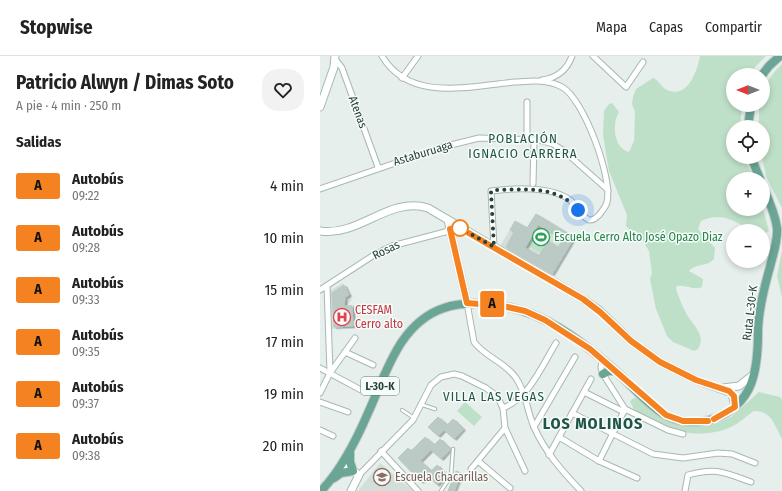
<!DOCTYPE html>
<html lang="es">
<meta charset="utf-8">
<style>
:root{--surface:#fff;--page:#f2f2f2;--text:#222;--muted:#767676;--line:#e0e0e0}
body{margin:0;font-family:"Fira Sans Condensed",sans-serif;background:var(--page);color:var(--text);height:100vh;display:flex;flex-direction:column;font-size:15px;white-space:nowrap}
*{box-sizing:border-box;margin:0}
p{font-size:13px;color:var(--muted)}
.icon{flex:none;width:22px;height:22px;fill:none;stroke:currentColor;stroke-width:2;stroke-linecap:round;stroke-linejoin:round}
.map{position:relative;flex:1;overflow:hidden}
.panel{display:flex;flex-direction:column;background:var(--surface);width:320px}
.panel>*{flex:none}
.badge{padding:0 8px;border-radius:3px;font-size:14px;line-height:26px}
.needle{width:26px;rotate:270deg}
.controls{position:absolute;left:406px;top:12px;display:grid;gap:8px}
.controls a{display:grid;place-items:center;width:44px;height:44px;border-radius:50%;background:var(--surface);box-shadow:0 2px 6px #0003;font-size:20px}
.you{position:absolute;width:20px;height:20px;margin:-10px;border:3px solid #fff;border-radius:50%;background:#1a73e8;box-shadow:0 0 0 6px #1a73e833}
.map>.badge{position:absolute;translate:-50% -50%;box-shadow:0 0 0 2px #fff}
h2{padding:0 16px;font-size:15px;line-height:36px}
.round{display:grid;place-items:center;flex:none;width:42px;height:42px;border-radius:16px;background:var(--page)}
.headline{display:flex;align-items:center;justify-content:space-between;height:68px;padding:0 16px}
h1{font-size:19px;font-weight:700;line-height:30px}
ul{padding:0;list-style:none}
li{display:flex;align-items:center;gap:12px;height:52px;padding:0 16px}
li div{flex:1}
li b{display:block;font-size:15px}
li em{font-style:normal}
li .badge{min-width:44px;font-weight:700;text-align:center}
header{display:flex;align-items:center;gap:24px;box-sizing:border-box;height:56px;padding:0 20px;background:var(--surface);border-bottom:1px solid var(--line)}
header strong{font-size:19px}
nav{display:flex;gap:22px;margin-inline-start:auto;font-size:14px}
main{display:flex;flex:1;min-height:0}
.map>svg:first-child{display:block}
</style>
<header>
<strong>Stopwise</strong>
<nav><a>Mapa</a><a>Capas</a><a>Compartir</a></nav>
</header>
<main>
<section class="panel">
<div class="headline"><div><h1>Patricio Alwyn / Dimas Soto</h1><p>A pie · 4 min · 250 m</p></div><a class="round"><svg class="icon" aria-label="heart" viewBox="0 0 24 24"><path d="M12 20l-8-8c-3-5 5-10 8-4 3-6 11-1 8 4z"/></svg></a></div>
<h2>Salidas</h2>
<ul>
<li><span class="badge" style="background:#f58220;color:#111">A</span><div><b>Autobús</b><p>09:22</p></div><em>4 min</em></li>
<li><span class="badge" style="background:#f58220;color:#111">A</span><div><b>Autobús</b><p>09:28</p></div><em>10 min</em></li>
<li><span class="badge" style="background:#f58220;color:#111">A</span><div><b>Autobús</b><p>09:33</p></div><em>15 min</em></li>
<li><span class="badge" style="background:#f58220;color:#111">A</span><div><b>Autobús</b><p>09:35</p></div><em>17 min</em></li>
<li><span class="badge" style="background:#f58220;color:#111">A</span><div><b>Autobús</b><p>09:37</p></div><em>19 min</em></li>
<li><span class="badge" style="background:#f58220;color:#111">A</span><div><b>Autobús</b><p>09:38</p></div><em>20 min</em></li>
</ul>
</section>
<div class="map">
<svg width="462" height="435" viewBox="0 0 462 435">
<defs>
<filter id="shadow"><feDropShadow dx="2.5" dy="1.5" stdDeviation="0" flood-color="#0004"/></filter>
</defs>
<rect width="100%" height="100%" fill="#e6efeb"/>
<g fill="#d4dfda">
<path d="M216,158L254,181L230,221L180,190L195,165L208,172Z"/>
<path d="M23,227L32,243L28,249H34L35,272L10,273L9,235Z"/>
<path d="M60,407L93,435H38Z"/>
</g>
<g fill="#bfe0c8">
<path d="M380,0H446L435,11L429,19H413V49H422L420,71H413V101H424L434,123H413V153H443L449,175L443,178V175C420,175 409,152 381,165L378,173L395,192L394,203C387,211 376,207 369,215L383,223L382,231C374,235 366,228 357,230L356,233C359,241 362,250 366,257C372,269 387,278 378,293L374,295L353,286L347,280L336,253L330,223L332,217L329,195L317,176L309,173L306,170L307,159L289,115L283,79L284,55L289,48L292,47L299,56C292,67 293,92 309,96L314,85L315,56L312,48L313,41L316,33L333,22C339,24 341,31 347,34C369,43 377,14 380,0Z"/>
<path d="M462,8V152L446,120L442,101L443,71H439V49H443C443,30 448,22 462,8Z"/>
<path d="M218,169L233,177L221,197L207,189Z"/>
<path d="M462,195V241L457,220Z"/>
<path d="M439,336L460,341L462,344V383C455,370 451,354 434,355C426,360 420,367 411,371C395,379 368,380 351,372C338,366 329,360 315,355L310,346L312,343L316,342L351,367L369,370H380L397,367L411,361Z"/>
<path d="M145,346L162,361L154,370L137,355Z"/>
</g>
<g fill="#bbcac4" stroke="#b8c9c2" fill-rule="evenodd" filter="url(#shadow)">
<path d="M216,158L254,181L232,218L186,191L194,176L190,174L195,165L207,172ZM218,169L243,183L238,192L228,185L219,200L205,192Z"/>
<path d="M24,229L29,239L25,241L24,250H32L33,270L14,271L12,237Z"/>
<path d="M118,361L127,369L133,363L143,373L134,383L124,374L118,380L108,371Z"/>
<path d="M105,381L114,389L120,383L130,393L121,403L111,394L100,405L111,415L117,409L127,419L117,429L108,420L101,426L78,402L88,392L91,395Z"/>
<path d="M136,415L141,417L134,435H128Z"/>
</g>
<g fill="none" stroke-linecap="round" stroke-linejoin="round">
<g stroke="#a8b8b2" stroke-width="4.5">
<g id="lane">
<path d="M100,348L115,353"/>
<path d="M82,354L94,362"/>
<path d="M121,435L131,420L133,393"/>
</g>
</g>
<g stroke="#a8b8b2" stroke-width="7">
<g id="street">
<path d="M62,0C90,47 150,30 195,26C212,25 227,23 242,31C264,43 293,123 287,146C286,151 282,155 279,159C276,162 274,164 269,164C261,160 257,150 250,144C232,130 193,132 171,135L174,191"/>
<path d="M273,0L306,31L323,6"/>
<path d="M15,3L22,12L58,111"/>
<path d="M82,22L98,0"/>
<path d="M222,24C237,22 247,14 252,0"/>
<path d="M207,84V46"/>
<path d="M213,128L214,84"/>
<path d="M0,133L119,92L159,82L219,84L233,88L244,95L288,134"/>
<path d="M7,230L10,317"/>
<path d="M0,234L54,199L72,190L140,172"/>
<path d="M147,247L154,286C165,301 185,306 196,322C206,336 207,355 214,371C225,396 242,415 261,435"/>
<path d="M25,296L53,309"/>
<path d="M282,304L281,312L283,318L305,353L348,374L363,378"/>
<path d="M0,312L41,334"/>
<path d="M264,336L304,356"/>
<path d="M0,337L10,317L35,282"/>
<path d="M0,346L28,356"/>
<path d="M183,352C209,342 222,310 236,287"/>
<path d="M252,357L333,398L363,402L398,397L412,398L435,407"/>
<path d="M214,371L255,301"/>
<path d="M0,374L13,380"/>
<path d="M239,381L279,405L317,422"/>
<path d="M61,395L98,435"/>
<path d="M229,399L271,323"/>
<path d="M158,405L190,432"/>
<path d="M279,405L305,353"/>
<path d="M151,413L185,372"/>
<path d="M39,419L93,364L111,329L121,321L134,318L142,320L166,332L177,340L183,352L185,372L205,415"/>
<path d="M365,435L368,419C397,411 405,417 431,426"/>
</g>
</g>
<g stroke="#a4bbb3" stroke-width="9">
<g id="secondary">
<path d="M0,51L14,11L15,0"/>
<path d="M128,164L147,247"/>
<path d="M0,175C39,181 69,140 108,152L263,243L280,255L311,285L340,306L376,324L412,337L415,351"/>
<path d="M403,332L419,330L434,318"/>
<path d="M23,408L39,419L31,435"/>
</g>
</g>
<g stroke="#c2cac8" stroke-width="10">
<g id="primary">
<path d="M442,19L449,10L460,0"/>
<path d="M428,71L431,49"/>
<path d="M431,101L440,123"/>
<path d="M283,318L288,315H295"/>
<path d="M14,422L21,417L33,415L30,406V397"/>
<path d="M1,435C22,413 36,385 48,357C66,318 79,267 124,252C138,247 153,247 168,248C220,252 260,283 298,317C313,331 328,349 345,359C377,376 418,361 431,328C437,312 438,294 438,277C438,255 444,232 450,211C453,198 458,186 457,172C455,158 449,144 443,131"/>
</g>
</g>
<use href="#lane" stroke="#fff" stroke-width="2.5"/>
<use href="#street" stroke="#fff" stroke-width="5"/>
<use href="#secondary" stroke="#fff" stroke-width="7"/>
<use href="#primary" stroke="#6aa596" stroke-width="8"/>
</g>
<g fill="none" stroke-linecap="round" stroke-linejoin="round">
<g stroke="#fff" stroke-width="9">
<path id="line" d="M388,365H363L346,359L270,293L225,264L205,255L183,250L147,247L130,173L140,172L263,243L280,256L311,285L340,306L376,324L409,335L414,340L415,351L394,363"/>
</g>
<use href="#line" stroke="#f58220" stroke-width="6"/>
<path stroke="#24423a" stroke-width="4" stroke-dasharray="0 7.2" d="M140,172L174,191L171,136L174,134C204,134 236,128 258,154"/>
</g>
<defs>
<g id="stadium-ring" transform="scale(0.9)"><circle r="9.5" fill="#f7fbf9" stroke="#2e9e5b" stroke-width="1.5"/><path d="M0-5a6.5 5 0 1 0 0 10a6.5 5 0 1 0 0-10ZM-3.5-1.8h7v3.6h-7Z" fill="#2e9e5b"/></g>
<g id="hospital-ring" transform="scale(0.9)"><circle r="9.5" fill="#f7fbf9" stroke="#e0444e" stroke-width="1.5"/><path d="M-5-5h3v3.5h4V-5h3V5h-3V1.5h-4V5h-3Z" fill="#e0444e"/></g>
<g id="school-ring" transform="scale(0.9)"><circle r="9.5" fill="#f7fbf9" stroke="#8d6e63" stroke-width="1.5"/><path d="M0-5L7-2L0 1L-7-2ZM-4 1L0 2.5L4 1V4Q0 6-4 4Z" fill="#8d6e63"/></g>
</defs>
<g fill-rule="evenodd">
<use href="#stadium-ring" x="221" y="181"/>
<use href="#hospital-ring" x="22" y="261"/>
<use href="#school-ring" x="62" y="421"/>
</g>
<circle fill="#fff" stroke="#f58220" stroke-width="2" cx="140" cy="172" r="8"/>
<g text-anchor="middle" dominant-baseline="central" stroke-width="3" stroke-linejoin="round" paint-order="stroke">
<rect fill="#f7fbf9" stroke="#637a73" stroke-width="1" x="41" y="321" width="38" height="18" rx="3"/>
<g font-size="11" font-weight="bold" fill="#24423a">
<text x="60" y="330">L-30-K</text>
</g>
<g font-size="12" fill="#24423a" stroke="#f7fbf9">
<text transform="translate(38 56) rotate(70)">Atenas</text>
<text transform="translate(103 97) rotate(-17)">Astaburuaga</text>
<text transform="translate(66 194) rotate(-26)">Rosas</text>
<text transform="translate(430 257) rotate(-83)">Ruta L-30-K</text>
</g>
<g font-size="12" fill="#27864d" stroke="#f7fbf9" text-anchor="start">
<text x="234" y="181">Escuela Cerro Alto José Opazo Diaz</text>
</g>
<g font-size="12" fill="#be3a42" stroke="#f7fbf9" text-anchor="start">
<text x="35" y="254">CESFAM<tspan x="35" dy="14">Cerro alto</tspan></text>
</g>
<g font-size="12" fill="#785e54" stroke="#f7fbf9" text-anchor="start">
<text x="75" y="421">Escuela Chacarillas</text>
</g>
<g font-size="13" letter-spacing="1" fill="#1f5548" stroke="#f7fbf9">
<text x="203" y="82">POBLACIÓN<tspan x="203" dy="15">IGNACIO CARRERA</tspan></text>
<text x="174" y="340">VILLA LAS VEGAS</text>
</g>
<g font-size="16" font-weight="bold" letter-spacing="1" fill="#1f5548" stroke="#f7fbf9">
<text x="273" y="367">LOS MOLINOS</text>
</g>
</g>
</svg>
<div class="controls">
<a><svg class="needle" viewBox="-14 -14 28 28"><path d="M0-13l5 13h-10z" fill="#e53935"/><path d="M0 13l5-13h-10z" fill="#767676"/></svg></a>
<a><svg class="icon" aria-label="locate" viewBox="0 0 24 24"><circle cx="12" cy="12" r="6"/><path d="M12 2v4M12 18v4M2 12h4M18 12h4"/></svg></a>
<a>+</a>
<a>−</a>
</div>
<div class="you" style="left:258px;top:154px"></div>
<b class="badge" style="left:172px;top:248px;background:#f58220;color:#111">A</b>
</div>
</main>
